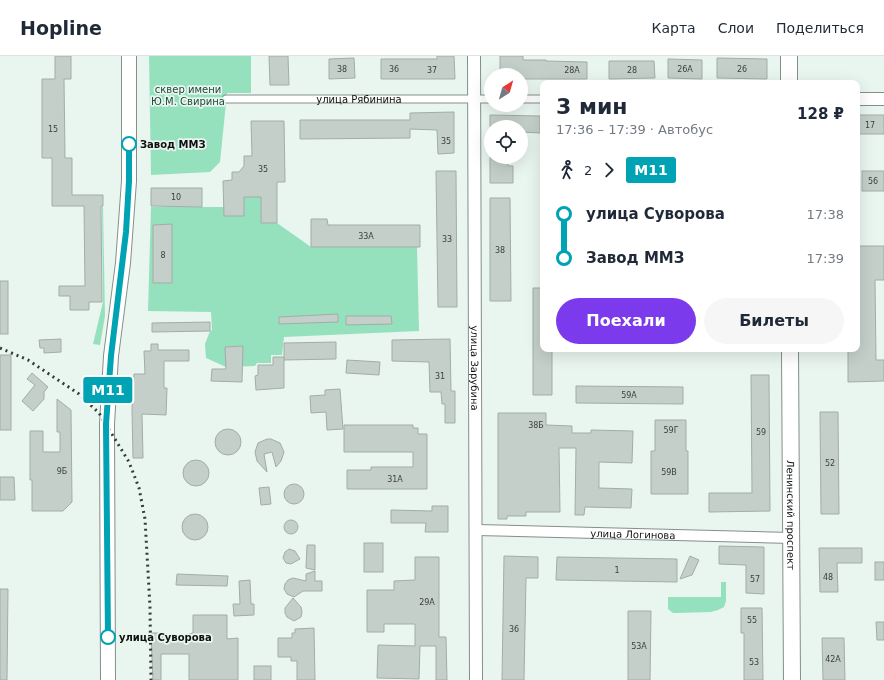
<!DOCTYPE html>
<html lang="ru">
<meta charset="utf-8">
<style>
:root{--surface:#fff;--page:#f6f6f7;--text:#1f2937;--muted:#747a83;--line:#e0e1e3;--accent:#7c3aed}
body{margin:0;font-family:"DejaVu Sans",sans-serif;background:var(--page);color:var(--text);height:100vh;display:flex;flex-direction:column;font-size:15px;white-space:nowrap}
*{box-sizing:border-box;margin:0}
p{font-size:13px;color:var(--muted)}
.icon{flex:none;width:22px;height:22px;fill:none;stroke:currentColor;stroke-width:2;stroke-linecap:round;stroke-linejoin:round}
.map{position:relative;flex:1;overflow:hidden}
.panel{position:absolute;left:540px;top:24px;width:320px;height:272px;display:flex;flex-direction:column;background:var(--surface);border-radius:8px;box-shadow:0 4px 16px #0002}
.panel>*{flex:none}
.badge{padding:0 8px;border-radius:3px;font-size:14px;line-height:26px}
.needle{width:26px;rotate:37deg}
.buttons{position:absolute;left:484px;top:12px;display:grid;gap:8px}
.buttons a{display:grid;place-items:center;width:44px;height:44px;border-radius:50%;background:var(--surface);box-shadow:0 4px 16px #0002;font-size:20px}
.map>.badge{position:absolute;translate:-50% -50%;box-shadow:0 0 0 2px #fff}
.legs{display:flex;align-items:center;gap:6px;height:44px;padding:0 16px;font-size:13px}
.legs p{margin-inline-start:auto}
.head{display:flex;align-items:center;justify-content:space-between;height:68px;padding:0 16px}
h1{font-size:22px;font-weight:800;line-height:30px}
.cta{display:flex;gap:8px;margin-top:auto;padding:8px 16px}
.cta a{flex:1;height:46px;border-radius:24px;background:var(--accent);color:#fff;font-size:16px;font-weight:800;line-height:46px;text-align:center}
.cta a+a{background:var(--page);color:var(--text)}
ul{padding:0 16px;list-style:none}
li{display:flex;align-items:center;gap:14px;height:44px;font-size:15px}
li i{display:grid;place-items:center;width:6px;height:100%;margin:0 5px;background:currentColor}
li i::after{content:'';width:10px;height:10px;margin:-5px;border:3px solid;border-radius:50%;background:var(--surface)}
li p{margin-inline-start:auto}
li:first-child i{background:linear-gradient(#0000 50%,currentColor 0)}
li:last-child i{background:linear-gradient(currentColor 50%,#0000 0)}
header{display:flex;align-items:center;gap:24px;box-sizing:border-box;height:56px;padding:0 20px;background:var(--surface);border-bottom:1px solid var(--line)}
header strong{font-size:19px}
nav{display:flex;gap:22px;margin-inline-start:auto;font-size:14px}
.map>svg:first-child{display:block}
</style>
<header>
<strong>Hopline</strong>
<nav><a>Карта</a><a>Слои</a><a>Поделиться</a></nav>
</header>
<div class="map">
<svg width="884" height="624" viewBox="0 0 884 624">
<rect width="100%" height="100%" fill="#e9f5ef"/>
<g fill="#95e1be">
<path d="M149,0H251V37H227L220,106L210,116L151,119Z"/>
<path d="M244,141H261V167H277L311,191H417L419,275L284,281L282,299H271V307H257L255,310L226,311L206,302L205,288L210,275L212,274L211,256L148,255L151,151H224L244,160Z"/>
<path d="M102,151H103L105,260L100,289L93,288L103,246Z"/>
<path d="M721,526H726V545L724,551L718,554L711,556L678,557H673L668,553V541H721Z"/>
</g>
<g fill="#c4cfc9" stroke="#a2ada7">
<path d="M55,0H71V23H64L65,102H72V139H103V150H101L102,246H89V254H70V240H59V230H85L84,150H52V102H42V23H55Z"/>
<path d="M269,0H288L289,29H270Z"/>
<path d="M437,0H454L455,23H381V3H437Z"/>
<path d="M500,0H523V4H546V5L587,6V23H521V19H500Z"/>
<path d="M354,2L355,22L329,23V3Z"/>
<path d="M717,2L767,3V23L717,22Z"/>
<path d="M668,3L702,4V23L668,22Z"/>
<path d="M609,5H654L655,22L609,23Z"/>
<path d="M454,56V97L438,98L437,74L410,73V82L300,83V64H410V57Z"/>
<path d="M490,59L540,60V77L521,76V71H490Z"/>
<rect x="857" y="59" width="27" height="19"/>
<path d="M251,65H284L285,126H277V167H261V141H244V160H224L223,125L232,124V116H239L244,110V100H252Z"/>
<path d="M490,101H508V110H513V127H490Z"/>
<path d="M436,115H456L457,251H438Z"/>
<rect x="862" y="115" width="22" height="20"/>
<path d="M151,132H202V151L151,150Z"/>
<path d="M490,142H510L511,245H490Z"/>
<path d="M311,163H327L328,169H420V191H311Z"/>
<path d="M172,168V227H153V169Z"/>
<path d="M857,190H884V224H875L876,304H884V325L848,326V293H857Z"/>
<rect x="0" y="225" width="8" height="53"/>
<path d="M533,232H543V293H552V339H533Z"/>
<path d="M338,258V266L279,268V261Z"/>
<path d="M346,260H391L392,268L346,269Z"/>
<path d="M210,266V275L152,276V267Z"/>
<path d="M61,283V296L44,297V292H40L39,284Z"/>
<path d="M450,283L451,335H455V367H445V348H442L441,336H430L429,306L392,305V284Z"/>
<path d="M336,286V303L284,304V287Z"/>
<path d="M151,288H158V294H189V305H164V332H167L166,359L142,358L143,402H133L132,353L134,318H145L144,295H151Z"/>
<path d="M243,290L242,326L211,325L212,313H226L225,291Z"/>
<rect x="0" y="299" width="11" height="75"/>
<path d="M273,301H284V332L256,334L255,320L258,319V309H273Z"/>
<path d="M347,304L380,306L379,319L346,317Z"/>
<path d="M32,317L48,331L44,336V343L33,355L22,345L35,329L27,323Z"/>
<path d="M751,319H769L770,455L709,456V437H752Z"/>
<path d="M576,330L683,331V348L576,347Z"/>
<path d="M340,333L343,373L327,374L326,356L311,357L310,340L325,339V334Z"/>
<path d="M57,343L71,354L72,446L63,455H32V424H30V375H43V396H60V376H57Z"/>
<path d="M820,356H838L839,458H821Z"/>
<path d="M498,357H546V369L572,370V377H591V374L633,375L632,407L599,406V432L632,433L631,452L585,451L584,459H575L576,392H559L560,456H526V460H507V463H498Z"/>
<path d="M655,364H686V395H688V438H651V395H655Z"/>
<path d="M344,369H413V372H418V378H427V433H347V414H371V411H413V396H344Z"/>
<circle cx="228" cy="386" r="13"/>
<path d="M267,383H271L280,387L284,396L281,405L276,411L272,396L264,398L267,416L257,405L255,396L258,387Z"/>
<circle cx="196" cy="417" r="13"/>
<path d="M0,421H14L15,444H0Z"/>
<circle cx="294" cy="438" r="10"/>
<path d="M269,431L271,448L261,449L259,432Z"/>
<path d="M432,450H448V476H425L426,467H391V454L432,455Z"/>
<circle cx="195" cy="471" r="13"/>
<circle cx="291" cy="471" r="7"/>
<rect x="364" y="487" width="19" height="29"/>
<path d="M307,489H315V514L306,512Z"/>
<path d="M719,490L764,491V538L746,537V509L719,508Z"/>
<path d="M819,492H862V507H837L838,536H820Z"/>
<path d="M289,493L295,495L300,503L291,508L286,507L283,502L285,496Z"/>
<path d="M504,500L538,501V522H526L524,624H502Z"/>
<path d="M690,500L699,504L692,519L680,523Z"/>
<path d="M415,501H439V581H446L447,624H436V590H420L419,623L377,622L378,589L415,590V568H384V576H367V534H394V525L415,524Z"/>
<path d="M557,501L677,503V526L556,524Z"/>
<rect x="875" y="506" width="9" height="18"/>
<path d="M315,515V525H322V535H303L294,541L287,538L284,533L285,528L288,524L293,522L306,525V518Z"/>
<path d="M177,518L228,520L227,530L176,529Z"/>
<path d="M250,524L251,548H254V559L234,560L233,548H240L239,525Z"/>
<path d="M0,533H8L7,624H0Z"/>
<path d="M293,542L301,551L302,556L301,561L294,565L287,561L285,557V552Z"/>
<path d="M741,552H762L763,624H744V577H741Z"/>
<path d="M628,555H651L650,624H628Z"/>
<path d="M193,559H227V583L238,582V624H189V598H161V624H153L151,577H160V581H188V578L193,577Z"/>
<path d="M876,566H884V584H877Z"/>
<path d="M314,572L315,624H297V605H291V601H278V582H292V577H295V573Z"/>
<path d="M822,582H844L845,624H823Z"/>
<rect x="254" y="610" width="17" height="14"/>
</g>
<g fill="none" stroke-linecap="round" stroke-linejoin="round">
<g stroke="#858f8a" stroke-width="9">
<g id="pedestrian">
<path id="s1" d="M226,43H491"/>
<path d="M521,43H543"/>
</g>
</g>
<g stroke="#858f8a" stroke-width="12">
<g id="minor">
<path id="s2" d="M476,474L791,482"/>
</g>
</g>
<g stroke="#858f8a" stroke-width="14">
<g id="tertiary">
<path id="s3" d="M474,0L476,624"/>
<path d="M857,43H884"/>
</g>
</g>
<g stroke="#858f8a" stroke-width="16">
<path id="secondary" d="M108,624L107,368L111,300L123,207L129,125V0"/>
</g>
<g stroke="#858f8a" stroke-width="18">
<g id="primary">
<path d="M789,0V27"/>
<path id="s4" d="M790,293L792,624"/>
</g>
</g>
<use href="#pedestrian" stroke="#fff" stroke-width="7"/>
<use href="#minor" stroke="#fff" stroke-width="10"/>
<use href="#tertiary" stroke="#fff" stroke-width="12"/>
<use href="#secondary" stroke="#fff" stroke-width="14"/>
<use href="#primary" stroke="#fff" stroke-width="16"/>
<path stroke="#373c39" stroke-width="3" stroke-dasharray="2 4" stroke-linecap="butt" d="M0,292L28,304L79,338L99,357L129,406L139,432L145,463L150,551L151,624"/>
</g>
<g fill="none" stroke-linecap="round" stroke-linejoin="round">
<g stroke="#fff" stroke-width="9">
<path id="line-1" d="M108,581L106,368L111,300L126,176L129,125V88"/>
</g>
<use href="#line-1" stroke="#00a3b4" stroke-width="6"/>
</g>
<g fill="#fff" stroke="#00a3b4" stroke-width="2">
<circle cx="129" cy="88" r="7"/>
<circle cx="108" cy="581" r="7"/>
</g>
<g text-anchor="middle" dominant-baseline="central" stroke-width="3.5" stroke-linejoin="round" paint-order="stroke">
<g font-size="8" fill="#3b403d">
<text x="342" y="13">38</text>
<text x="394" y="13">36</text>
<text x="685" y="13">26А</text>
<text x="742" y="13">26</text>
<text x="432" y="14">37</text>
<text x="572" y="14">28А</text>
<text x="632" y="14">28</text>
<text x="870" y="69">17</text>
<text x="53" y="73">15</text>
<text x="446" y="85">35</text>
<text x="263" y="113">35</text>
<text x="873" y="125">56</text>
<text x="176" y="141">10</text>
<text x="366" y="180">33А</text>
<text x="447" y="183">33</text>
<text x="500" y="194">38</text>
<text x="163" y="199">8</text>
<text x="440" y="320">31</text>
<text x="629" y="339">59А</text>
<text x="536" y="369">38Б</text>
<text x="671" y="374">59Г</text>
<text x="761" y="376">59</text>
<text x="830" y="407">52</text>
<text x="62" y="415">9Б</text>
<text x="669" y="416">59В</text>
<text x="395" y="423">31А</text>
<text x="617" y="514">1</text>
<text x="828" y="521">48</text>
<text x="755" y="523">57</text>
<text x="427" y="546">29А</text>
<text x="752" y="564">55</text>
<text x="514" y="573">36</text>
<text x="639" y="590">53А</text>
<text x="833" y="603">42А</text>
<text x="754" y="606">53</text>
</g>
<g font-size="10" fill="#1f4937" stroke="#e9f5ef">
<text x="188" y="33">сквер имени<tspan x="188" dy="12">Ю.М. Свирина</tspan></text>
</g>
<g font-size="10" fill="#0d100e" stroke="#e9f5ef">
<text stroke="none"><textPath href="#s1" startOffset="133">улица Рябинина</textPath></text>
<text stroke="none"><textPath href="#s3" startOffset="312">улица Зарубина</textPath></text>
<text stroke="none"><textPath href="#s4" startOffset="166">Ленинский проспект</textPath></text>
<text stroke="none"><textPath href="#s2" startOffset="157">улица Логинова</textPath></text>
</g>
<g font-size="10" font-weight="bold" fill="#0d100e" stroke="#e9f5ef" text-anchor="start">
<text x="140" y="88">Завод ММЗ</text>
<text x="119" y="581">улица Суворова</text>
</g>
</g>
</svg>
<div class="buttons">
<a><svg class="needle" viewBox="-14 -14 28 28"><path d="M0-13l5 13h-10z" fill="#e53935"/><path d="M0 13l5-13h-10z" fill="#747a83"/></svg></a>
<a><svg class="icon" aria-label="locate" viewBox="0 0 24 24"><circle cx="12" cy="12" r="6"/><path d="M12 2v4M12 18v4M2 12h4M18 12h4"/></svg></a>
</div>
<b class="badge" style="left:108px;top:334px;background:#00a3b4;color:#fff">М11</b>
<section class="panel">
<div class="head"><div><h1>3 мин</h1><p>17:36 – 17:39 · Автобус</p></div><b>128 ₽</b></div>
<div class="legs"><svg class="icon" aria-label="walk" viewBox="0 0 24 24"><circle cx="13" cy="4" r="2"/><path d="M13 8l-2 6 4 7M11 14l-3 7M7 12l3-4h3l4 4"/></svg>2<svg class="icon" aria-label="forward" viewBox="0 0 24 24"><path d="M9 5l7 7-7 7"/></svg><b class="badge" style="background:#00a3b4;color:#fff">М11</b></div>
<ul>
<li><i style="color:#00a3b4"></i><b>улица Суворова</b><p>17:38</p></li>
<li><i style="color:#00a3b4"></i><b>Завод ММЗ</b><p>17:39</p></li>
</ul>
<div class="cta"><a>Поехали</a><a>Билеты</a></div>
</section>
</div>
